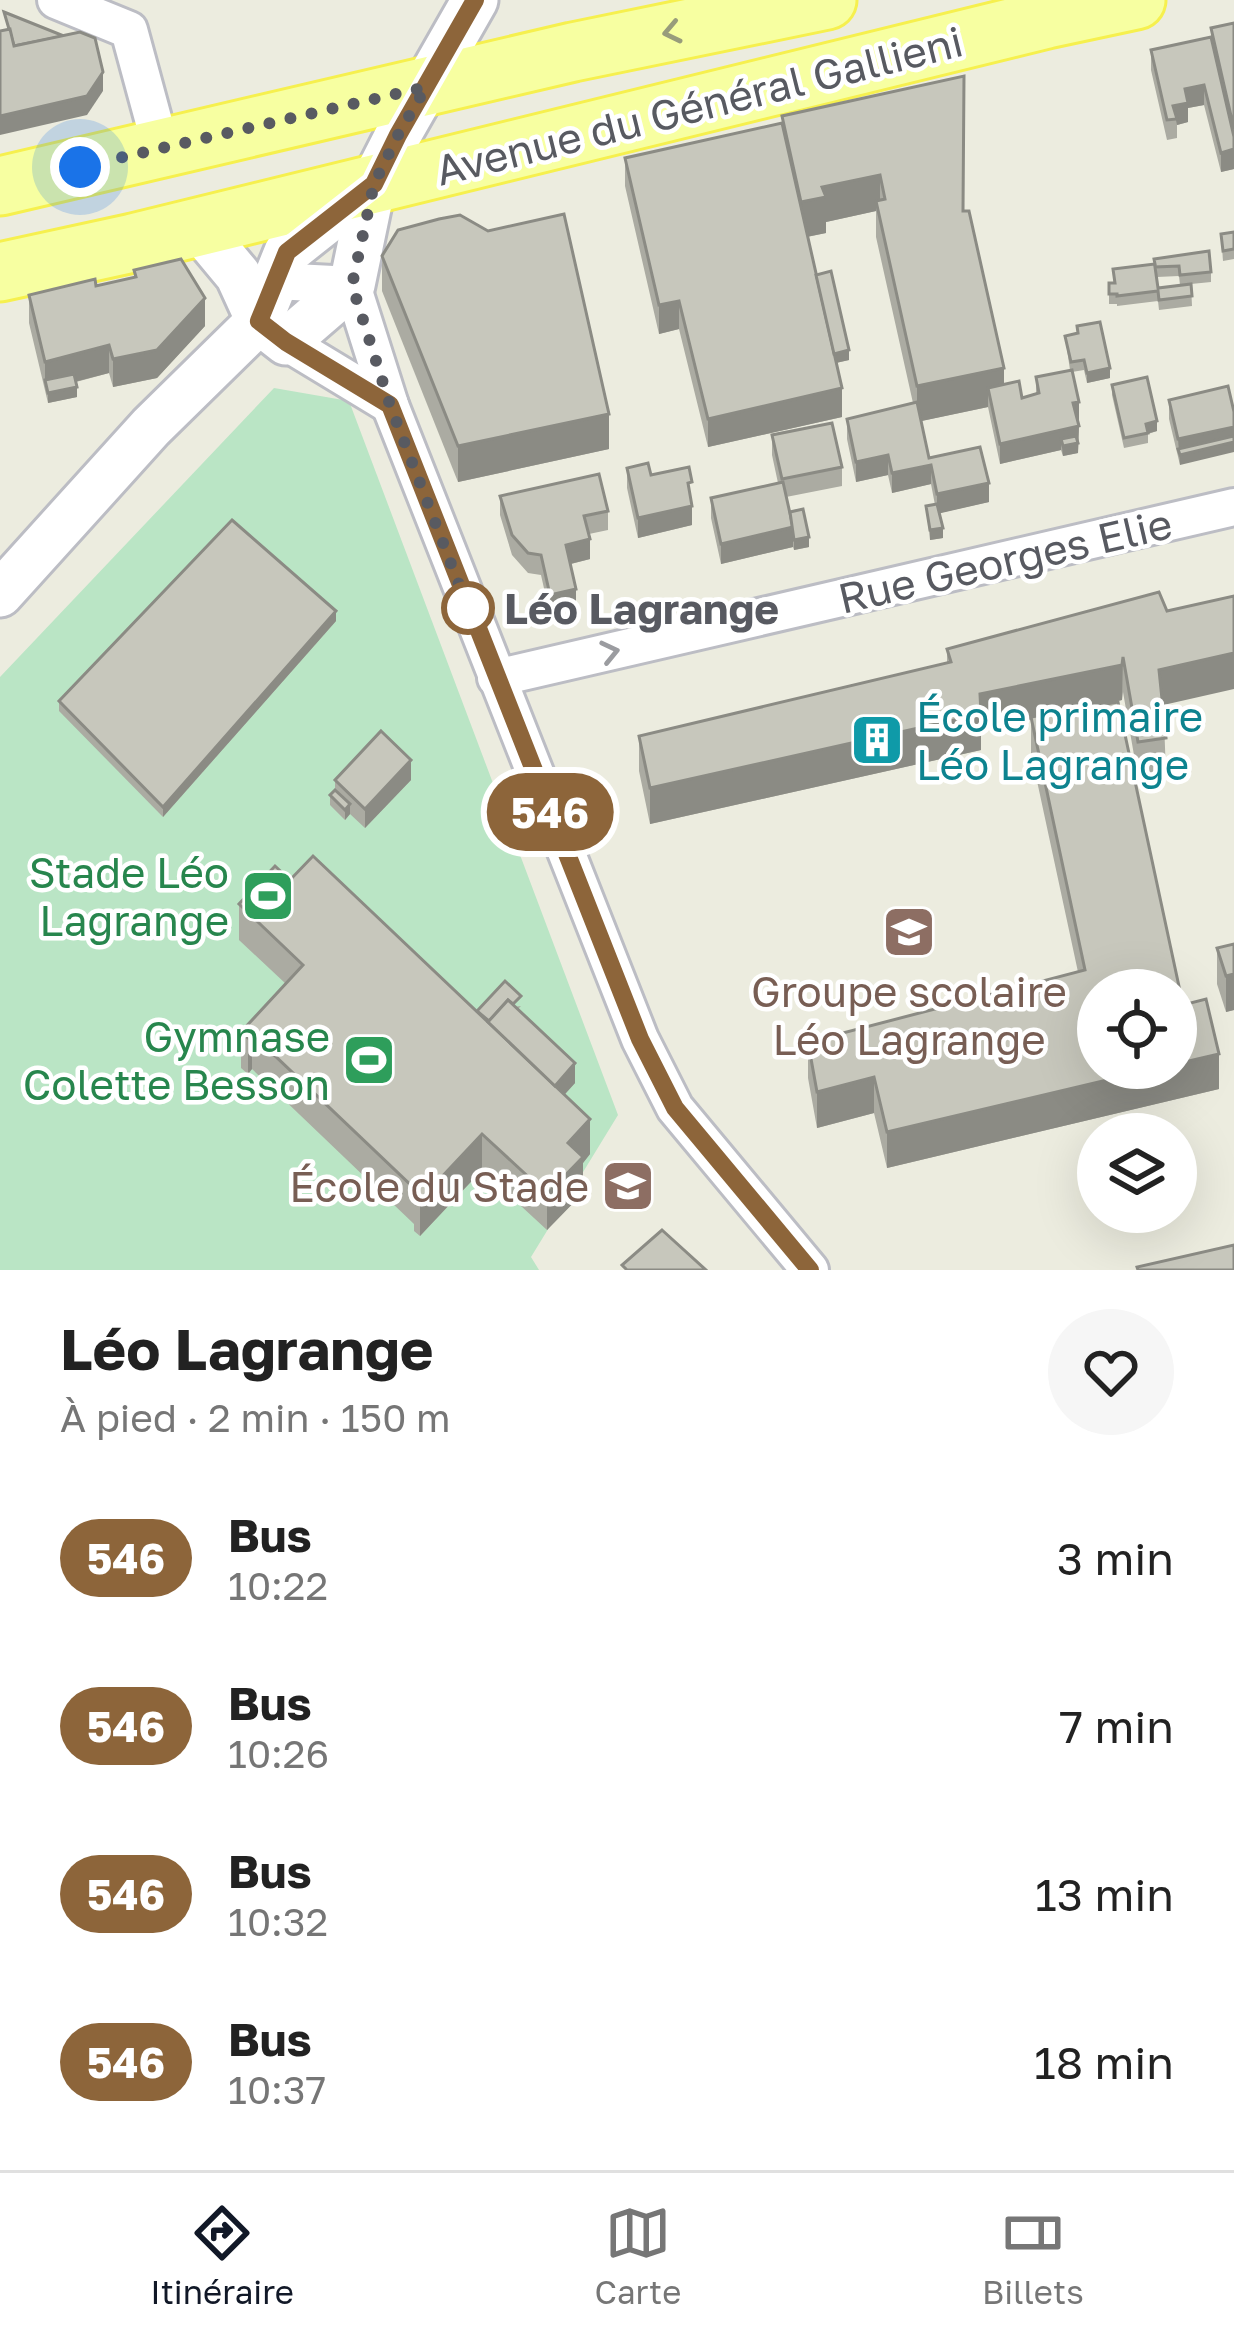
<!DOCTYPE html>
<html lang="fr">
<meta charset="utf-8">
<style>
:root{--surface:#fff;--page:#f6f6f6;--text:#222;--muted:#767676;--line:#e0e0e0;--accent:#111827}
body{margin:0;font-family:"Golos Text",sans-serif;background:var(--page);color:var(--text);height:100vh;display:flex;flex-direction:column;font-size:45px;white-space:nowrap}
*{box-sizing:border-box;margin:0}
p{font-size:39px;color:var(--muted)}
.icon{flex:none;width:66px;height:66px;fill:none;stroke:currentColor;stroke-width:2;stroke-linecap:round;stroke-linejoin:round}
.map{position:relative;height:1270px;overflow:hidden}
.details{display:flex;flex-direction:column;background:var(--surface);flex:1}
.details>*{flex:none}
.badge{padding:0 24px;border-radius:39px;font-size:42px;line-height:78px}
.fabs{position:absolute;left:1077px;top:969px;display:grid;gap:24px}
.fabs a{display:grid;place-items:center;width:120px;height:120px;border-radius:50%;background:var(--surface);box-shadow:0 12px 48px #0002;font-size:60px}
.you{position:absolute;width:60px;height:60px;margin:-30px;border:9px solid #fff;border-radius:50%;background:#1a73e8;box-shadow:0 0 0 18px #1a73e833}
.map>.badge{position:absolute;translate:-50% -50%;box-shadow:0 0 0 6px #fff}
.round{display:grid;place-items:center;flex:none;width:126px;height:126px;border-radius:63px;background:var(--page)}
.summary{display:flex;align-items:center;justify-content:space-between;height:204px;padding:0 60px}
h1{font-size:57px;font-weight:700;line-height:90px}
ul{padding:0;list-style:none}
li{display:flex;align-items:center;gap:36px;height:168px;padding:0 60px}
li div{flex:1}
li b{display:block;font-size:45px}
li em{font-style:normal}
li .badge{min-width:132px;font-weight:700;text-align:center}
.tab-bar{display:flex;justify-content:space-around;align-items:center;height:168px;border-top:3px solid var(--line);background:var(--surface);font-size:33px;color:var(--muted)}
.tab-bar a{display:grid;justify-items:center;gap:6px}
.tab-bar .current{color:var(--accent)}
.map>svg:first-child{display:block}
</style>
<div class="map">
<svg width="1234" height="1270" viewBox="0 0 1234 1270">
<rect width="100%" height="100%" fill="#ececdf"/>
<path fill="#bae5c5" d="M274,388L349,401L618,1115L531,1257L539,1270H0V677Z"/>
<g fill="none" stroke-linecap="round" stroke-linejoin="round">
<g stroke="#bcbdc4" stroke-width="42">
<g id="minor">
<path d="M56,0L129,30L161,148"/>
<path d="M275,281L352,285L390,405L640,1039L675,1108L810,1270"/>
<path d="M286,342L390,405"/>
<path d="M496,678L1234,507"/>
</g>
</g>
<g stroke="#bcbdc4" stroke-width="51">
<g id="tertiary">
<path d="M198,227L238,275L259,321L286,342L352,285L373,184L398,135L475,0"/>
<path d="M0,594L151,427L259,321L287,252L364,191"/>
</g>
</g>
<g stroke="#f6f04e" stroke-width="63">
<g id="primary">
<path d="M0,186L573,52L827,0"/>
<path d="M0,272L133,243L1047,19L1136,0"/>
</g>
</g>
<use href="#minor" stroke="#fff" stroke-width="36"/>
<use href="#tertiary" stroke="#fff" stroke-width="45"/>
<use href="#primary" stroke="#f7ffa1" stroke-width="57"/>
</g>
<g fill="#ababa2" fill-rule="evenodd">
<path d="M1234,23V169L1221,172L1204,105L1188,108V122L1177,125V138L1167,140L1151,70V50L1211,37V28Z"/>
<path d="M782,116L963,211L1004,385L1022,398L1036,394V377L1070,370L1065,336L1077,333V326L1110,378L1087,383L1084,370L1072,372L1079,421L1078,453L1063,456L1061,450L1000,464L988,407L921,421L929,458L989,502L939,513L943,538L930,540L926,506L935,505L931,484L892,493L888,475L856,482L847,439V419L913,403L876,237V211L826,222V233L807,237L816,275L849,360L836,363L842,417L708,447L679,329L659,334L625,186V158L782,123Z"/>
<path d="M1234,232V259L1223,261L1221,234Z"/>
<path d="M382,256L609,449L458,482L382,291Z"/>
<path d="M1154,259L1211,272V282L1191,284L1192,306L1159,310L1158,301L1117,306V304H1109V283H1114L1113,269L1155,264ZM1179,276L1180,285L1158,288L1157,277Z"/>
<path d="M134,270L205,326L157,378L113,387L109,373L76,382L77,397L48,403L29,323V295L96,286L134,277Z"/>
<path d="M1112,385L1157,431L1148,434V443L1124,448L1112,395Z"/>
<path d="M1228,386L1180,465L1169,419V400Z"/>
<path d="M772,435L842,467V486L786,497L790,512L809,547L794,550L793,547L721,564L711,518V498L778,483L772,455Z"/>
<path d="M627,468L691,502L692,525L638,538L627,488Z"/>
<path d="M500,496L608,511V530L589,534L590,559L571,564L576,608L550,615L541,575L528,573L512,555L500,515Z"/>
<path d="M1159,592L1166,773L1138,778L1123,692L1122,700L1097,706L1183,1005L1219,1089L887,1168L874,1113L817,1128L808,1078V1042L1078,972L1031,753V719L981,730V750L650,824L639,771V736L947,663V649Z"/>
<path d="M336,621L163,817L59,711V701Z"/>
<path d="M335,780H411L365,828L350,814L345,820L330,805V795L335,790Z"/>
<path d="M290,880L477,1012L521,1006L518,1009L575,1083L565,1094L590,1154L583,1163V1193L547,1230L482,1170L420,1236L414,1231V1224L252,1069L248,1074L241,1068V1032L286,984L239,940V904Z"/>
<path d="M1234,944V1010L1226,1012L1217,984V948Z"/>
</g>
<g fill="#8b8b84">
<path d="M103,72V91L87,115L0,135V116Z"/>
<path d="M1204,85V105L1188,108V122L1177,125L1173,106L1185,89Z"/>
<path d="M1234,149V169L1221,172V153Z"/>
<path d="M880,175V210L876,201V211L826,222V233L801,238V202L822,187Z"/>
<path d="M205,298V326L157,378L113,387V359Z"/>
<path d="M679,301V329L659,334V305Z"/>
<path d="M109,345V373L47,389L45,380V390V362Z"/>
<path d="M849,350V360L831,364V354Z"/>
<path d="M1004,368V404L988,388V407L917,422V386Z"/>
<path d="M1110,368V378L1087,383V373Z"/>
<path d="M77,387V397L48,403V393Z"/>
<path d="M842,388V417L708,447V419Z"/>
<path d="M1079,402V421L1073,423V403Z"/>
<path d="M609,414V449L458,482V446Z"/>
<path d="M1157,421V431L1146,434V424Z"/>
<path d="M1079,426L1078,453L1063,456L1061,439V450L1000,464V444Z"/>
<path d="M1234,427V452L1180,465L1178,439Z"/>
<path d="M888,455V475L856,482V462Z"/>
<path d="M931,465V484L892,493V473Z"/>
<path d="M989,483V502L937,514V494Z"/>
<path d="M692,506V525L638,538V518Z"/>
<path d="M793,527V547L721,564V544Z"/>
<path d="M943,528V538L930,540V530Z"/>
<path d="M809,537V547L794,550V540Z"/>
<path d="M590,539V559L566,565V545Z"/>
<path d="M576,589V608L550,615V595Z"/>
<path d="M336,611V621L163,817V807Z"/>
<path d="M1234,653V689L1159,706V670Z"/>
<path d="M1123,657L1122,700L981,730V750L650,824V788L980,694Z"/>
<path d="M411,760V780L365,828V809Z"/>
<path d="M350,804V814L345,820V810Z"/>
<path d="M1234,974V1010L1226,1012V976Z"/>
<path d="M252,1034V1069L248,1074V1038Z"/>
<path d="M1219,1054V1089L887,1168V1132L1158,1068H1176V1064Z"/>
<path d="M575,1063V1083L547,1114V1095Z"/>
<path d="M874,1077V1113L817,1128V1092Z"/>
<path d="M590,1119V1154L583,1163V1193L547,1230V1194L568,1143Z"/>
<path d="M482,1134V1170L420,1236V1200Z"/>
</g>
<g fill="#c7c7bc" stroke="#8b8b84" stroke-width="3">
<path d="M4,12L64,36L14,46Z"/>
<path d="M1234,23V129L1211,28Z"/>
<path d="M10,29L14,46L80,32L95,38L103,72L87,96L0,116V31Z"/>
<path d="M1211,37L1234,137V149L1221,153L1204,85L1185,89L1188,103L1173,106L1177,119L1167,120L1151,50Z"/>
<path d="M964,76L963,211H969L1004,368L917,386L876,201L885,199L880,175L822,187L826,197L801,202L782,116Z"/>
<path d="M782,123L842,388L708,419L679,301L659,305L625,158Z"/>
<path d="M564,214L609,414L458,446L382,256L398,230L439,219L460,215L488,231Z"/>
<path d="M1234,232V249L1223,251L1221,234Z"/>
<path d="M1209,251L1211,272L1180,275L1179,266L1155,267L1158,288L1191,284L1192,296L1159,300L1158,291L1117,296V294H1109V283H1115L1113,269L1155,264L1154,259Z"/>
<path d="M181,259L205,298L157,350L113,359L109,345L45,362L29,295L95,279L96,286L136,277L134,270Z"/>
<path d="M831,271L849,350L834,354L816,275Z"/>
<path d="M1100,322L1110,368L1087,373L1084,360L1071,362L1065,336L1078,333L1077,326Z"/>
<path d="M1072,370L1079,402L1073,403L1079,426L1000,444L988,388L1019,381L1022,398L1039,393L1036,377Z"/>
<path d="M74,374L77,387L48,393L45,380Z"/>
<path d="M1147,377L1157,421L1146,424L1148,433L1124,438L1112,385Z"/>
<path d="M1228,386L1234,412V427L1178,439L1169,400Z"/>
<path d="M917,402L929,458L980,447L989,483L937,494L931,465L892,473L888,455L856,462L847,419Z"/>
<path d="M832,423L842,467L782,479L772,435Z"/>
<path d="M1076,436L1078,443L1063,446L1061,439Z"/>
<path d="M1234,436V442L1180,455L1178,449Z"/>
<path d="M648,463L651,475L689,467L692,482L688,483L692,506L638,518L627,468Z"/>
<path d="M599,474L608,511L584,516L590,539L566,545L576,589L550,595L541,555L528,553L512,535L500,496Z"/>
<path d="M783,482L793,527L721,544L711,498Z"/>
<path d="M937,504L943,528L930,530L926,506Z"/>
<path d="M803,509L809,537L794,540L790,512Z"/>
<path d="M232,520L336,611L163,807L59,701Z"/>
<path d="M1159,592L1167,611L1234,596V653L1159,670L1166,738L1138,742L1123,657L1122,665L980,694L981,714L650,788L639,736L951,662L947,649Z"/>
<path d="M1118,702L1183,1005L1206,999L1219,1054L1176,1064V990H1098V1068H1158L887,1132L874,1077L817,1092L808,1042L1085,970L1031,717Z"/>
<path d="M381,731L411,760L365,809L335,780Z"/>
<path d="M335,790L350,804L345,810L330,795Z"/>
<path d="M313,856L590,1119L568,1143L583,1157L547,1194L482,1134L420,1200L414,1195L417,1191L252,1034L248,1038L241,1032L303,965L239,904L275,866L290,880Z"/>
<path d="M1234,944V974L1226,976L1217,948Z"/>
<path d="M505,981L521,996L513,1004L508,1000L489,1021L477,1011Z"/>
<path d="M508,1000L575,1063L555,1086L488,1022Z"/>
<path d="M662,1230L706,1270H627L622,1265Z"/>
<path d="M1234,1245V1270H1138L1137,1267Z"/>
</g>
<defs><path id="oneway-chevron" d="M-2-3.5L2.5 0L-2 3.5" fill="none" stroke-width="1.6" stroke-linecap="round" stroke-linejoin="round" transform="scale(3)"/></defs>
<use stroke="#989c7b" href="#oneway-chevron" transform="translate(672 32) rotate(168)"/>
<use stroke="#9b9ca0" href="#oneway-chevron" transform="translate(610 652) rotate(-13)"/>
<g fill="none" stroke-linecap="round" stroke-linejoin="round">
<g stroke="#fff" stroke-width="27">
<path id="line" d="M475,0L398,135L374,184L287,252L259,321L286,342L390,405L640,1039L675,1108L810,1270"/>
</g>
<use href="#line" stroke="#8d653a" stroke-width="18"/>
<path stroke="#585a61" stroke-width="12" stroke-dasharray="0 21.6" d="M80,167L426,87L398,135L374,184L352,285L390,405L468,608"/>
</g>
<defs>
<g id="building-square" transform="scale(2.7)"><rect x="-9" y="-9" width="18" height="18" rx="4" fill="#0f9aa8" stroke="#fff"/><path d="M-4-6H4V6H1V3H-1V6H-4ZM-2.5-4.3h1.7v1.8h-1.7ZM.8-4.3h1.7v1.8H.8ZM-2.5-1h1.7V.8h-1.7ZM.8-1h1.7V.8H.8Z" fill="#fff"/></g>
<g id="stadium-square" transform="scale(2.7)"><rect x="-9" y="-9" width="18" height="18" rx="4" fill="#2e9e5b" stroke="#fff"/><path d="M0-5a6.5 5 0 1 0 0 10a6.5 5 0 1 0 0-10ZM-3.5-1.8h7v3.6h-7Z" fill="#fff"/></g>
<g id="school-square" transform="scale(2.7)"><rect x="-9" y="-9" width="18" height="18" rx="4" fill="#8d6e63" stroke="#fff"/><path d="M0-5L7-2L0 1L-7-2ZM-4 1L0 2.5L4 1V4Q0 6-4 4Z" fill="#fff"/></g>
</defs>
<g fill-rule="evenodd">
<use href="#building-square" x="877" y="740"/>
<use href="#stadium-square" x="268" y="896"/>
<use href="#school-square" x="909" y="932"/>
<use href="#stadium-square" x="369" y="1060"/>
<use href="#school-square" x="628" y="1186"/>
</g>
<circle fill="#fff" stroke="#8d653a" stroke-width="6" cx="468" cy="608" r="24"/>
<g text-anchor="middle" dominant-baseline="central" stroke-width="9" stroke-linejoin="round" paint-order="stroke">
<g font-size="42" fill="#585a61" stroke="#fff">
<text transform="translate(699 105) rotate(-14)">Avenue du Général Gallieni</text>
<text transform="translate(1005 560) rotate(-13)">Rue Georges Elie</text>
</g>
<g font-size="42" font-weight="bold" fill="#585a61" stroke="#fff" text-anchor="start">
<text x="504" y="608">Léo Lagrange</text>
</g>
<g font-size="42" fill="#0d838f" stroke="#fff" text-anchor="start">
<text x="916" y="716">École primaire<tspan x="916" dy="48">Léo Lagrange</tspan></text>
</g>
<g font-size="42" fill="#27864d" stroke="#fff" text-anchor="end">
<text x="229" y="872">Stade Léo<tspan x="229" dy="48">Lagrange</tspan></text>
<text x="330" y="1036">Gymnase<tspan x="330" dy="48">Colette Besson</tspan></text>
</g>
<g font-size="42" fill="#785e54" stroke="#fff">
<text x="909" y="991">Groupe scolaire<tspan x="909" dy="48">Léo Lagrange</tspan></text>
<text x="589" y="1186" text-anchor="end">École du Stade</text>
</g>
</g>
</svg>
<div class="fabs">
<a><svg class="icon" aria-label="locate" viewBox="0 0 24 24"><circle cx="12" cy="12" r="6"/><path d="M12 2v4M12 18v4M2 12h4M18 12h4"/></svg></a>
<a><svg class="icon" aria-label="layers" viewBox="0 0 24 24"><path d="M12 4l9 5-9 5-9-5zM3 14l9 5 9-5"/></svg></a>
</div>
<div class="you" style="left:80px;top:167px"></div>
<b class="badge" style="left:550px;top:812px;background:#8d653a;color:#fff">546</b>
</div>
<section class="details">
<div class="summary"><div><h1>Léo Lagrange</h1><p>À pied · 2 min · 150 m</p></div><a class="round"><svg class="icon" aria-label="heart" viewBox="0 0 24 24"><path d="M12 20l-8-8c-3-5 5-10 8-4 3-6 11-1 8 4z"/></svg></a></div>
<ul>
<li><span class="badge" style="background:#8d653a;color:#fff">546</span><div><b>Bus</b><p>10:22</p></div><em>3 min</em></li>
<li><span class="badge" style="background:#8d653a;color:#fff">546</span><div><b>Bus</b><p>10:26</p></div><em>7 min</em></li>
<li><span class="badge" style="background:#8d653a;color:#fff">546</span><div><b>Bus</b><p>10:32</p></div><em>13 min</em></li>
<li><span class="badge" style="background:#8d653a;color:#fff">546</span><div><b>Bus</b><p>10:37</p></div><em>18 min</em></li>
</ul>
</section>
<nav class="tab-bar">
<a class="current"><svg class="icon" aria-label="directions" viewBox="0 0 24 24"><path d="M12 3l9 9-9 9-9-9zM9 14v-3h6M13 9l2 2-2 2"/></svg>Itinéraire</a>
<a><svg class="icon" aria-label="map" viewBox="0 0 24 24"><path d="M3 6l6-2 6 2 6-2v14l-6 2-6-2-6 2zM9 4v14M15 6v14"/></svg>Carte</a>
<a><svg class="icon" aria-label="tickets" viewBox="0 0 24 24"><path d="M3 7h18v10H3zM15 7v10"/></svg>Billets</a>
</nav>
